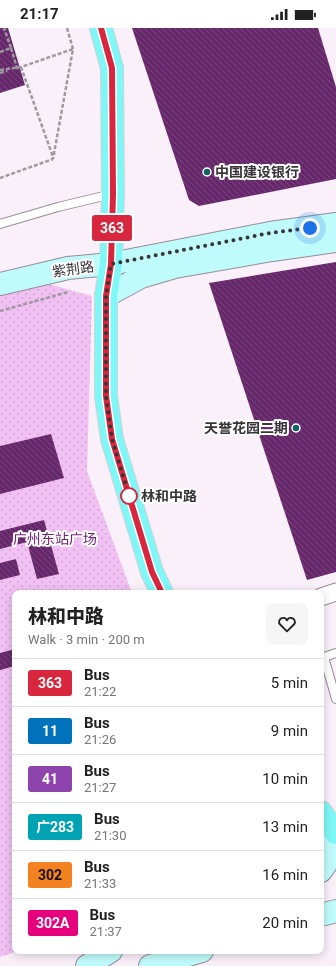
<!DOCTYPE html>
<meta charset="utf-8">
<style>
:root{--surface:#fff;--page:#f6f6f6;--text:#222;--muted:#767676;--line:#e0e0e0}
body{margin:0;font-family:Roboto,"Noto Sans SC",sans-serif;background:var(--page);color:var(--text);height:100vh;display:flex;flex-direction:column;font-size:15px;white-space:nowrap}
*{box-sizing:border-box;margin:0}
p{font-size:13px;color:var(--muted)}
.icon{flex:none;width:22px;height:22px;fill:none;stroke:currentColor;stroke-width:2;stroke-linecap:round;stroke-linejoin:round}
.map{position:relative;flex:1;overflow:hidden}
.drawer{position:absolute;left:12px;top:562px;width:312px;height:364px;display:flex;flex-direction:column;background:var(--surface);border-radius:8px;box-shadow:0 2px 10px #0003}
.drawer>*{flex:none}
.badge{padding:0 8px;border-radius:3px;font-size:14px;line-height:26px}
.you{position:absolute;width:20px;height:20px;margin:-10px;border:3px solid #fff;border-radius:50%;background:#1a73e8;box-shadow:0 0 0 6px #1a73e833}
.map>.badge{position:absolute;translate:-50% -50%;box-shadow:0 0 0 2px #fff}
.round{display:grid;place-items:center;flex:none;width:42px;height:42px;border-radius:8px;background:var(--page)}
.head{display:flex;align-items:center;justify-content:space-between;height:68px;padding:0 16px}
h1{font-size:19px;font-weight:800;line-height:30px}
ul{padding:0;list-style:none}
li{display:flex;align-items:center;gap:12px;height:48px;padding:0 16px;border-top:1px solid var(--line)}
li div{flex:1}
li b{display:block;font-size:15px}
li em{font-style:normal}
li .badge{min-width:44px;font-weight:700;text-align:center}
.status{display:flex;justify-content:space-between;align-items:center;height:28px;padding:0 20px;background:var(--surface);direction:ltr}
.status svg{height:11px;fill:currentColor}
.map>svg:first-child{display:block}
</style>
<div class="status"><b>21:17</b><svg viewBox="0 0 49 12"><path d="M0 12V9h3v3zM5 12V6h3v6zM10 12V3h3v9zM15 12V0h3v12zM26 1h20v11H26zM47 4h2v5h-2z"/></svg></div>
<div class="map">
<svg width="336" height="938" viewBox="0 0 336 938">
<defs>
<pattern id="park-dots" width="8" height="8" patternUnits="userSpaceOnUse"><rect width="8" height="8" fill="#f2c1f4"/><path d="M2 2h.1M6 6h.1" fill="none" stroke="#d0a6d2" stroke-width="1.8" stroke-linecap="round"/></pattern>
<pattern id="building-back-hatch" width="6" height="6" patternUnits="userSpaceOnUse"><rect width="6" height="6" fill="#66286b"/><path d="M-1 5l2 2M0 0l6 6M5-1l2 2" fill="none" stroke="#79477d"/></pattern>
</defs>
<rect width="100%" height="100%" fill="#faf0fa"/>
<path fill="url(#park-dots)" d="M45,255L92,268L87,443L132,565H15V923H18L0,929V267Z"/>
<g fill="url(#building-back-hatch)">
<path d="M0,0H8L25,57L0,65Z"/>
<path d="M132,0H318L336,59V151L199,178L189,172Z"/>
<path d="M336,234V544L307,552L209,255Z"/>
<path d="M51,406L64,450L0,466V418Z"/>
<path d="M44,492L59,546L37,551L27,514L0,521V503Z"/>
<path d="M16,531L20,547L0,552V535Z"/>
<path d="M15,621V638L0,642V625Z"/>
</g>
<g fill="none" stroke-linecap="round" stroke-linejoin="round">
<g stroke="#968d96" stroke-width="10">
<g id="lane">
<path d="M0,196L58,179L112,166"/>
<path d="M324,629L336,625"/>
<path d="M321,630L324,629L336,671"/>
</g>
</g>
<g stroke="#968d96" stroke-width="19">
<path id="street" d="M321,569L336,564"/>
</g>
<g stroke="#968d96" stroke-width="24">
<g id="secondary">
<path d="M0,256L68,240L111,236L270,205L336,196"/>
<path d="M106,268L141,249L175,239L272,222L336,213"/>
<path d="M321,843C336,824 334,812 324,789"/>
<path d="M321,887L336,883"/>
<path d="M87,938L111,923"/>
<path d="M150,938L202,923"/>
</g>
</g>
<g stroke="#d3d2d3" stroke-width="24">
<g id="primary">
<path d="M101,0L112,40L113,166L111,236L106,268V368L112,411L152,544L162,565"/>
<path d="M321,784L336,805"/>
</g>
</g>
<g stroke="#a099a0" stroke-width="2.5" stroke-dasharray="4 2" stroke-linecap="butt">
<path d="M67,0L73,21"/>
<path d="M11,20L17,40H16"/>
<path d="M0,24L11,20L4,0"/>
<path d="M21,39L53,129"/>
<path d="M0,42L21,39L73,21L53,131"/>
<path d="M0,45L7,43"/>
<path d="M0,150L53,131"/>
<path d="M0,283L68,264"/>
</g>
<use href="#lane" stroke="#fff" stroke-width="8"/>
<use href="#street" stroke="#fff" stroke-width="17"/>
<use href="#secondary" stroke="#c0fbfb" stroke-width="22"/>
<use href="#primary" stroke="#80f7f7" stroke-width="22"/>
</g>
<g fill="none" stroke-linecap="round" stroke-linejoin="round">
<g stroke="#fff" stroke-width="9">
<path id="line" d="M101,0L112,40L113,166L111,236L106,268V368L112,411L152,544L162,565"/>
</g>
<use href="#line" stroke="#d7263d" stroke-width="6"/>
<path stroke="#383438" stroke-width="4" stroke-dasharray="0 7.2" d="M129,468L112,411L106,368V268L111,236L270,205L310,200"/>
</g>
<g fill="#136363" stroke="#fff" stroke-width="1.5">
<circle cx="207" cy="144" r="4"/>
<circle cx="296" cy="400" r="4"/>
</g>
<circle fill="#fff" stroke="#d7263d" stroke-width="2" cx="129" cy="468" r="8"/>
<g text-anchor="middle" dominant-baseline="central" stroke-width="4" stroke-linejoin="round" paint-order="stroke">
<g font-size="14" font-weight="bold" fill="#383438" stroke="#fff" text-anchor="start">
<text x="215" y="144">中国建设银行</text>
<text x="288" y="400" text-anchor="end">天誉花园二期</text>
</g>
<g font-size="14" fill="#383438" stroke="#fff">
<text transform="translate(73 241) rotate(-8)">紫荆路</text>
</g>
<g font-size="14" font-weight="bold" fill="#383438" stroke="#fff" text-anchor="start">
<text x="141" y="468">林和中路</text>
</g>
<g font-size="14" fill="#722079" stroke="#fff">
<text x="55" y="511">广州东站广场</text>
</g>
</g>
</svg>
<div class="you" style="left:310px;top:200px"></div>
<b class="badge" style="left:112px;top:200px;background:#d7263d;color:#fff">363</b>
<section class="drawer">
<div class="head"><div><h1>林和中路</h1><p>Walk · 3 min · 200 m</p></div><a class="round"><svg class="icon" aria-label="heart" viewBox="0 0 24 24"><path d="M12 20l-8-8c-3-5 5-10 8-4 3-6 11-1 8 4z"/></svg></a></div>
<ul>
<li><span class="badge" style="background:#d7263d;color:#fff">363</span><div><b>Bus</b><p>21:22</p></div><em>5 min</em></li>
<li><span class="badge" style="background:#0072bc;color:#fff">11</span><div><b>Bus</b><p>21:26</p></div><em>9 min</em></li>
<li><span class="badge" style="background:#8e44ad;color:#fff">41</span><div><b>Bus</b><p>21:27</p></div><em>10 min</em></li>
<li><span class="badge" style="background:#00a3b4;color:#fff">广283</span><div><b>Bus</b><p>21:30</p></div><em>13 min</em></li>
<li><span class="badge" style="background:#f58220;color:#111">302</span><div><b>Bus</b><p>21:33</p></div><em>16 min</em></li>
<li><span class="badge" style="background:#e6007e;color:#fff">302A</span><div><b>Bus</b><p>21:37</p></div><em>20 min</em></li>
</ul>
</section>
</div>
